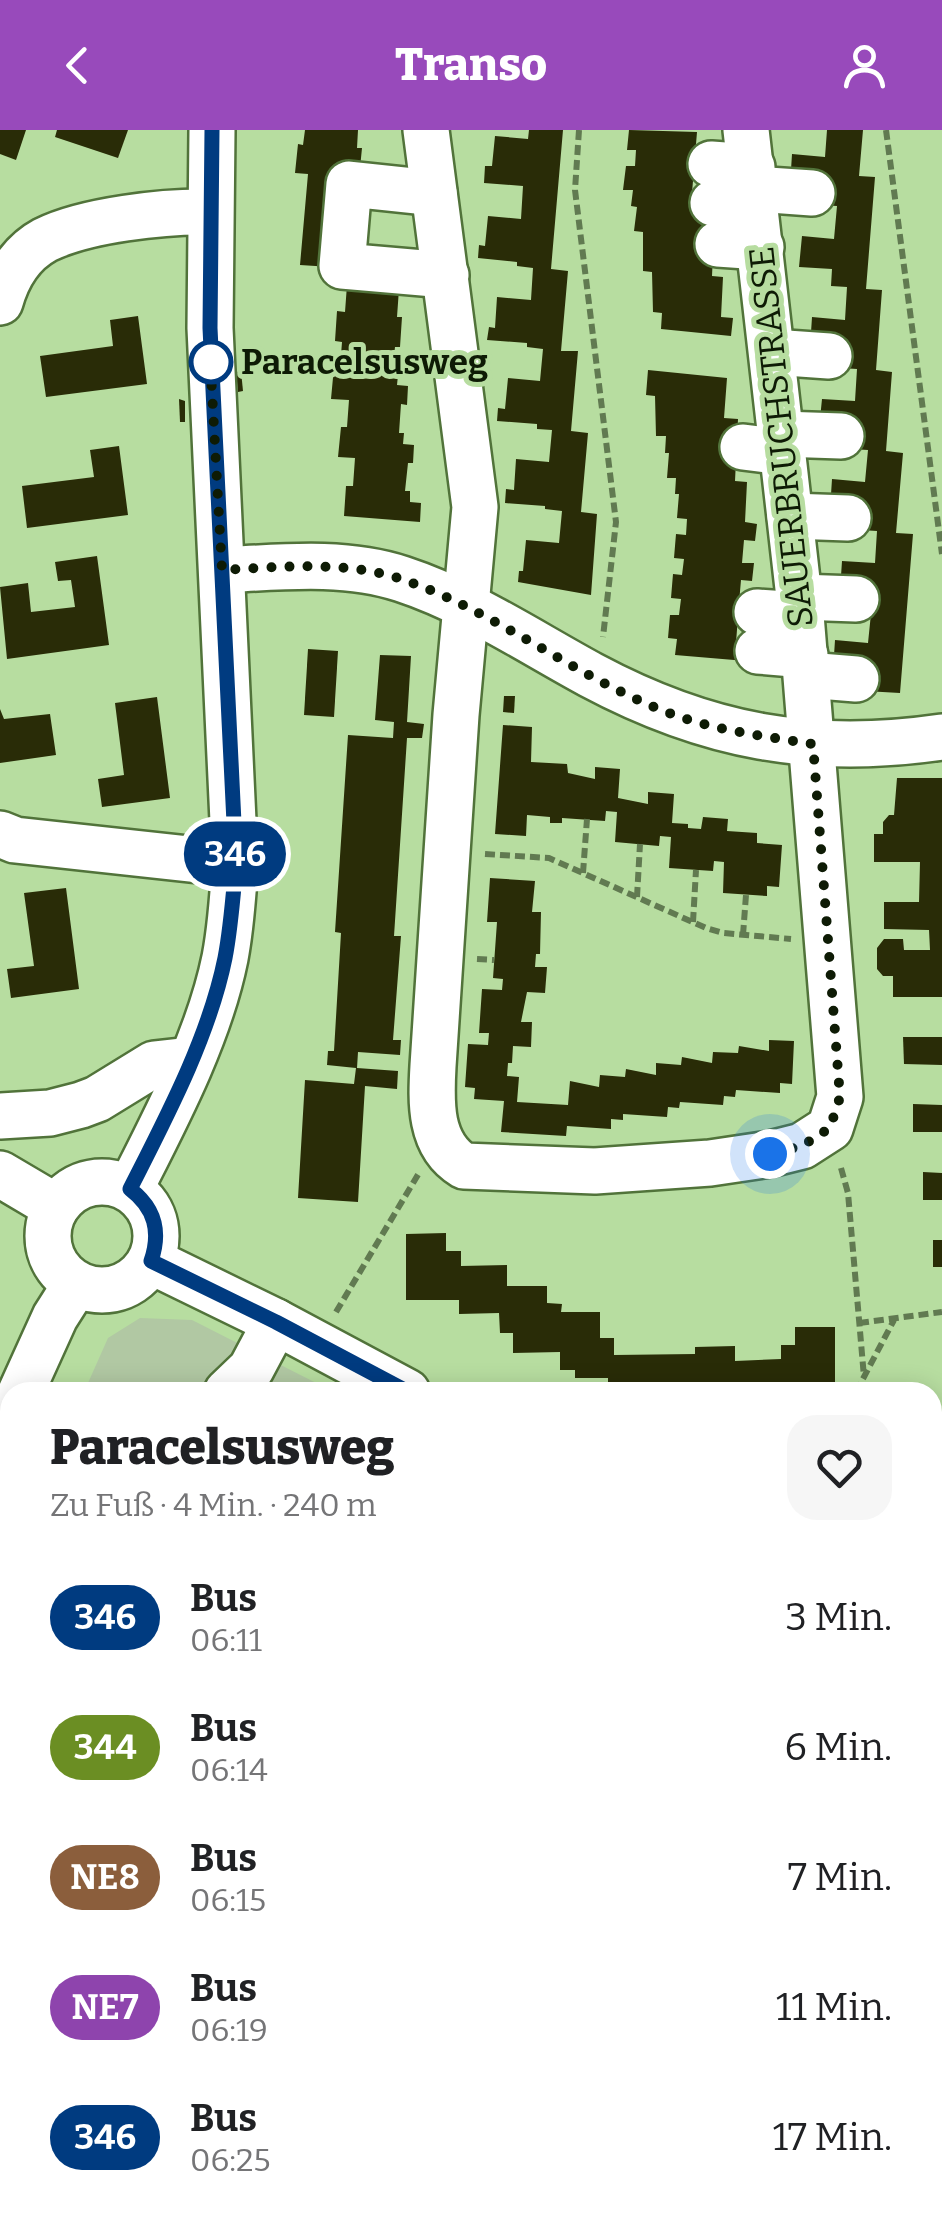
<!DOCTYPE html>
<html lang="de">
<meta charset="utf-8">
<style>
:root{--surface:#fff;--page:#f6f6f6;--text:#202124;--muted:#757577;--accent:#984abb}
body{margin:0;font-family:Bitter,serif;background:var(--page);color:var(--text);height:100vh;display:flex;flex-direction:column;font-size:38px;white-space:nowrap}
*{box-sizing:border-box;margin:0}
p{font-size:32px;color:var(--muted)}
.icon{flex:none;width:55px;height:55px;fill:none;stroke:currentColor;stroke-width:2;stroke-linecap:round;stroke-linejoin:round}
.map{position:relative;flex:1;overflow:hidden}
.panel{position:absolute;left:0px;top:1252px;width:942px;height:842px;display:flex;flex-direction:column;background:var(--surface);border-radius:30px 30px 0 0;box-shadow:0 5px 25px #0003}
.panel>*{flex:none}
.badge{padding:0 20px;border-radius:32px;font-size:35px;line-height:65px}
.you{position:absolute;width:50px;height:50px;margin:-25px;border:8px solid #fff;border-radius:50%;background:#1a73e8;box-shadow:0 0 0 15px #1a73e833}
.map>.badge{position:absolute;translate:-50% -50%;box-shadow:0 0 0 5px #fff}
.round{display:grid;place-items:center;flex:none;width:105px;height:105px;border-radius:30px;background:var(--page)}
.summary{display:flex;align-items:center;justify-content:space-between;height:170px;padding:0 50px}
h1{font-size:48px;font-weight:800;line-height:75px}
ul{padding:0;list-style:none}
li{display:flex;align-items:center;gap:30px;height:130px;padding:0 50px}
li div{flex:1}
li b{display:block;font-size:38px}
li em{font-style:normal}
li .badge{min-width:110px;font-weight:700;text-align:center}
header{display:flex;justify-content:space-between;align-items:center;height:130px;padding:0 50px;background:var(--accent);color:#fff;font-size:45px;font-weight:800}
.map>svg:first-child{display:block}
</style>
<header><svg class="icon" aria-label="back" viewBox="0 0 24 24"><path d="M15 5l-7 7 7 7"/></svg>Transo<svg class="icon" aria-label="person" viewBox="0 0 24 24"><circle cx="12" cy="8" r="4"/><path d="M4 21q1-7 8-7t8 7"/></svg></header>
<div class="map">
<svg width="942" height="2093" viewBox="0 0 942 2093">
<rect width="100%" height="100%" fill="#b7dda0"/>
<g fill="#b1c8a3">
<path d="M140,1188L192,1190L334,1262H84L108,1208Z"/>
<path d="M932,1571L942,1575V1911L932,1891Z"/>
<path d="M668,2085H742L743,2093H687Z"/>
</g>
<g fill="#292c07">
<path d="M0,0H26L16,30L0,24Z"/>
<path d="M57,0H128L118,28L55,7Z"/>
<path d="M305,0H358L357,18H362L359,48L331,137L300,135L308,44L295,43L298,14L303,15Z"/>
<path d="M529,0H563L551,139L568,141L561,221H578L571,301L588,303L581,382L597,384L591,465L518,452L519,441H523L526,410L559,413L562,381L545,379V376L505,373L506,359L514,360L516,329L549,332L552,300L537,299V294L497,291L498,278L505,279L508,248L540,251L543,219L527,217V213L487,210L489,197L495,198L497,167L531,170L533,138L517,136V132L478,128L479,115L485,116L488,86L521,89L523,56L484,53L485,36H492L495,6L528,9Z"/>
<path d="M629,0L697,2L692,63L703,64L702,105L713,124L712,146L723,147L721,187L733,188L731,206L661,199L662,183L653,182L652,142L643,141V102L634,101L637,77L631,76L633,60H623L626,36H635L636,20H627Z"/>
<path d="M827,0H863L859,46L875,47L866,159L882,160L876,240L892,242L886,321L903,323L896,403L913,404L900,563L865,561L833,541L835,510L868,513L873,464L840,461L842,431L875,433L877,401L861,400L830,380L832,349L865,352L868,320L851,319L819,299L822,269L855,271L857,239L841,238L810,218L812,187L845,190L847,157L831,156L832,139L799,137L802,106L834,109L837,76L821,75L790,56L792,24L825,27Z"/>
<path d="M347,155L399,159L397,187H402L400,217H395L392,244L398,245L397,255L408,256L407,275L401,274L399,303H404L403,314L414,315L413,333H408L405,361H410V372L421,373L420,392L344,386L346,356H353L355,328L338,327L341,297H347L349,270L331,269L334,237L340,238L342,212L335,211L337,181L345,182Z"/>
<path d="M138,186L147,254L46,267L40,226L113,216L110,190Z"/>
<path d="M648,240L727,248L724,288L738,289L735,351L747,352L745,392L757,394L755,411L744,410L742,433H754L752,451L741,450L739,473L736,513H748L746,531L675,525L677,509L668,508L670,485H679L681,469L671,468L673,444L682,445L684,429L674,428L676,404L686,405L687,389L677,388L679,364H675L676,348H667L669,323H665L666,306H656L655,266L646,265Z"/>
<path d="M241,241L243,261L238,262L236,242Z"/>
<path d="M179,269L185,271V292H180Z"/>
<path d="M119,316L128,385L27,398L22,356L94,347L90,320Z"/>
<path d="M97,426L109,515L7,529L0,457L28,453L31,482L75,477L71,450L58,451L55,432Z"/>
<path d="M308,519L338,521L334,587L304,585Z"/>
<path d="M380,525L411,526L407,592L424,594L422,608H407L394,806H401L393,910H401L400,925L358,922L357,938L398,941L397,959L365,956L358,1072L298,1068L305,950L354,954L356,938L327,935L328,921H334L341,803L335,802L348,605L393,608L394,592L375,590Z"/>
<path d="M504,566H515L514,583L503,582Z"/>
<path d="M157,567L170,668L102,677L98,649L124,645L115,573Z"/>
<path d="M0,579L4,589L50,584L56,625L0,633Z"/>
<path d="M503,595L532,597L531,632L567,634L568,643L595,649V637L620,639L618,668L648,674V662L674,664L672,693L688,694V698L701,699L703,687L728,689L727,701L757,703V713L782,715L779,757L767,756V766L723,763L724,732L714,731L713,741L669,738L671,707L660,706L659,716L615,712L617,682L606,681L605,691L562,688V693H550V687L527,685L526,706L495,704Z"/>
<path d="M897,648H942V867H893V846H883L877,839V818L884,809H903L904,820H930L929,800L884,799V772H919L920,732H874V704H883V692L889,685H894Z"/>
<path d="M490,748L535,751L532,782H541L540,824H536L535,837H547L545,863L527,862L521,892H532L531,917L513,916L512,933H508L507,946L519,947L517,972L568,975L570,951L599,957L600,945L625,947L626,939L656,945V933L681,935L682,927L712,933L713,922L738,923L739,916L769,921V910L794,911L792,954L780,953V963L736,960L735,967L724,966L723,975L680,972L679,978L668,977L667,987L623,984V990L611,989V999L567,996L566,1006L501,1002L504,971L474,969L475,958L465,957L468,914L488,915L489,903H479L482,859L502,860L503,849L493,848L497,792H487Z"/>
<path d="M66,758L79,859L11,868L7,839L34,836L24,763Z"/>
<path d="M903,907H942V935L904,934Z"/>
<path d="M913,974L942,975V1002H913Z"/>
<path d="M923,1042L942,1043V1070H923Z"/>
<path d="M446,1103V1121H461V1136L507,1135V1156H547V1173L562,1174L561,1182H600V1208H614V1225L695,1224V1217L735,1216V1231L781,1229V1215H795V1197H835V1262H608V1248H575V1240H560V1222L513,1223V1203H500L499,1183L459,1184V1170H406V1104Z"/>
<rect x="933" y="1110" width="9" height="27"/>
<path d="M10,1837V1870L0,1872V1838Z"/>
<path d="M10,1905V1936L0,1937V1906Z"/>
<path d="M96,2085H136L132,2093H92Z"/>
<path d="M234,2085H253L271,2093H231Z"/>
</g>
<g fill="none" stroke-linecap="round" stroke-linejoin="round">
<g stroke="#51733a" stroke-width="50">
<g id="minor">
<path d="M426,0L475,377L456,585L433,936C431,972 429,1015 464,1036L595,1041L710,1033L770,1024L802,1016L830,998L840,967L801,485L746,0"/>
<path d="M711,34L752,37"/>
<path d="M754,59L812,63"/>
<path d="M434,63L349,54L342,136L446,145"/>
<path d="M713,73L756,76"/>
<path d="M718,114L761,117"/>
<path d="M0,172C7,147 21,123 45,110C85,90 165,81 209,82"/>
<path d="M772,222L829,226"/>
<path d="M781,304L841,306"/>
<path d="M743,317L783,322"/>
<path d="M790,386L848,388"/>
<path d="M222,440C280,437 345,430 402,449C469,471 530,512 591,545C707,607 812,626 942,607"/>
<path d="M799,467L856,469"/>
<path d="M757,482L801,485"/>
<path d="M758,521L805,525"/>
<path d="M807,545L856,549"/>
<path d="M0,704L15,710L235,734"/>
<path d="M0,986L50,983L81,975L97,969L154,934L190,930"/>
<path d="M0,1044L56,1077"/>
<circle cx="102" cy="1106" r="54"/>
<path d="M130,1059C166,988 209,907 225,828C231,797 233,766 235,734L210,198L212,0"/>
<path d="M151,1131L276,1192L407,1262"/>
<path d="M21,1262L55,1187L76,1154"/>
<path d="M227,1262L251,1239L276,1192"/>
<path d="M0,1318L10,1289"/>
<path d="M0,1481L10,1482"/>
<path d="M932,1506L942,1510"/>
<path d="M0,1634L10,1666"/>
<path d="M0,1783L10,1776"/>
<path d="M932,1958L942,1976"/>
<path d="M566,2085L586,2093"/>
<path d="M182,2093L186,2085"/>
</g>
</g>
<g stroke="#617a51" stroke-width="6" stroke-dasharray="10 5" stroke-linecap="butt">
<path d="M579,0L575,60L616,392L603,507"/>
<path d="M886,0L942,424"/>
<path d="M485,724L549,728L706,798L723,803L791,809"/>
<path d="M583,743L587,689"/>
<path d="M637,767L640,714"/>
<path d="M693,792L696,740"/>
<path d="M743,805L746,765"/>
<path d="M477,829L494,830"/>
<path d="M841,1038L848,1063L864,1247"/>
<path d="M336,1182L419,1043"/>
<path d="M859,1193L942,1182"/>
<path d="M856,1262L894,1190"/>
<path d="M932,1611L936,1599L942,1601"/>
<path d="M932,1644L942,1647"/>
<path d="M932,1685L942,1688"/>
<path d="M932,1724L942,1727"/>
<path d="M932,1791L942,1794"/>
<path d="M932,1834L942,1837"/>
<path d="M0,2065L10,2048"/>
</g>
<use href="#minor" stroke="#fff" stroke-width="45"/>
</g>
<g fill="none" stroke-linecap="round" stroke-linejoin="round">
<g stroke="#fff" stroke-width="22">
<path id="line" d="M212,0L210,198L236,734C233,766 231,797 225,828C209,907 166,988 130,1059C155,1078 161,1102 151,1131L276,1192L408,1262"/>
</g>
<use href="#line" stroke="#003b80" stroke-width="15"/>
<path stroke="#0e1b05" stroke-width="10" stroke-dasharray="0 18" d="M211,232L210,226L222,440C281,437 347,430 404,450C496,482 573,545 664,581C711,600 763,606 813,614L840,967L830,998L802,1016L770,1024"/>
</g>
<circle fill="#fff" stroke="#003b80" stroke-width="5" cx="211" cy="232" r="20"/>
<g text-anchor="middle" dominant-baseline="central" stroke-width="10" stroke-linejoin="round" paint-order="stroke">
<g font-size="35" font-weight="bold" fill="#0e1b05" stroke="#b7dda0" text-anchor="start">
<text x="241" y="232">Paracelsusweg</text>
</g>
<g font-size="35" fill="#0e1b05" stroke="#b7dda0">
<text transform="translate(781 307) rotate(-96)">SAUERBRUCHSTRASSE</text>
</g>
</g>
</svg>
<div class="you" style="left:770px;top:1024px"></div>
<b class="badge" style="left:235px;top:724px;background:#003b80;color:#fff">346</b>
<section class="panel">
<div class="summary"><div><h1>Paracelsusweg</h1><p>Zu Fuß · 4 Min. · 240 m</p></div><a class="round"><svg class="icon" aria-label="heart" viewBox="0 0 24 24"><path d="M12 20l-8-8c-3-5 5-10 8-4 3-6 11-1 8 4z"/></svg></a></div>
<ul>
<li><span class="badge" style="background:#003b80;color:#fff">346</span><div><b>Bus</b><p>06:11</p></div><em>3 Min.</em></li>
<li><span class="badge" style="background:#6b8e23;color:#fff">344</span><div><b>Bus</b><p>06:14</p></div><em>6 Min.</em></li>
<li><span class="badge" style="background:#8b5e3c;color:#fff">NE8</span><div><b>Bus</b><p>06:15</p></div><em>7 Min.</em></li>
<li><span class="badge" style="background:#8e44ad;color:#fff">NE7</span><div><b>Bus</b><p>06:19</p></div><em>11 Min.</em></li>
<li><span class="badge" style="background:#003b80;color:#fff">346</span><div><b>Bus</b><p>06:25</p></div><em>17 Min.</em></li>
</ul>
</section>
</div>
